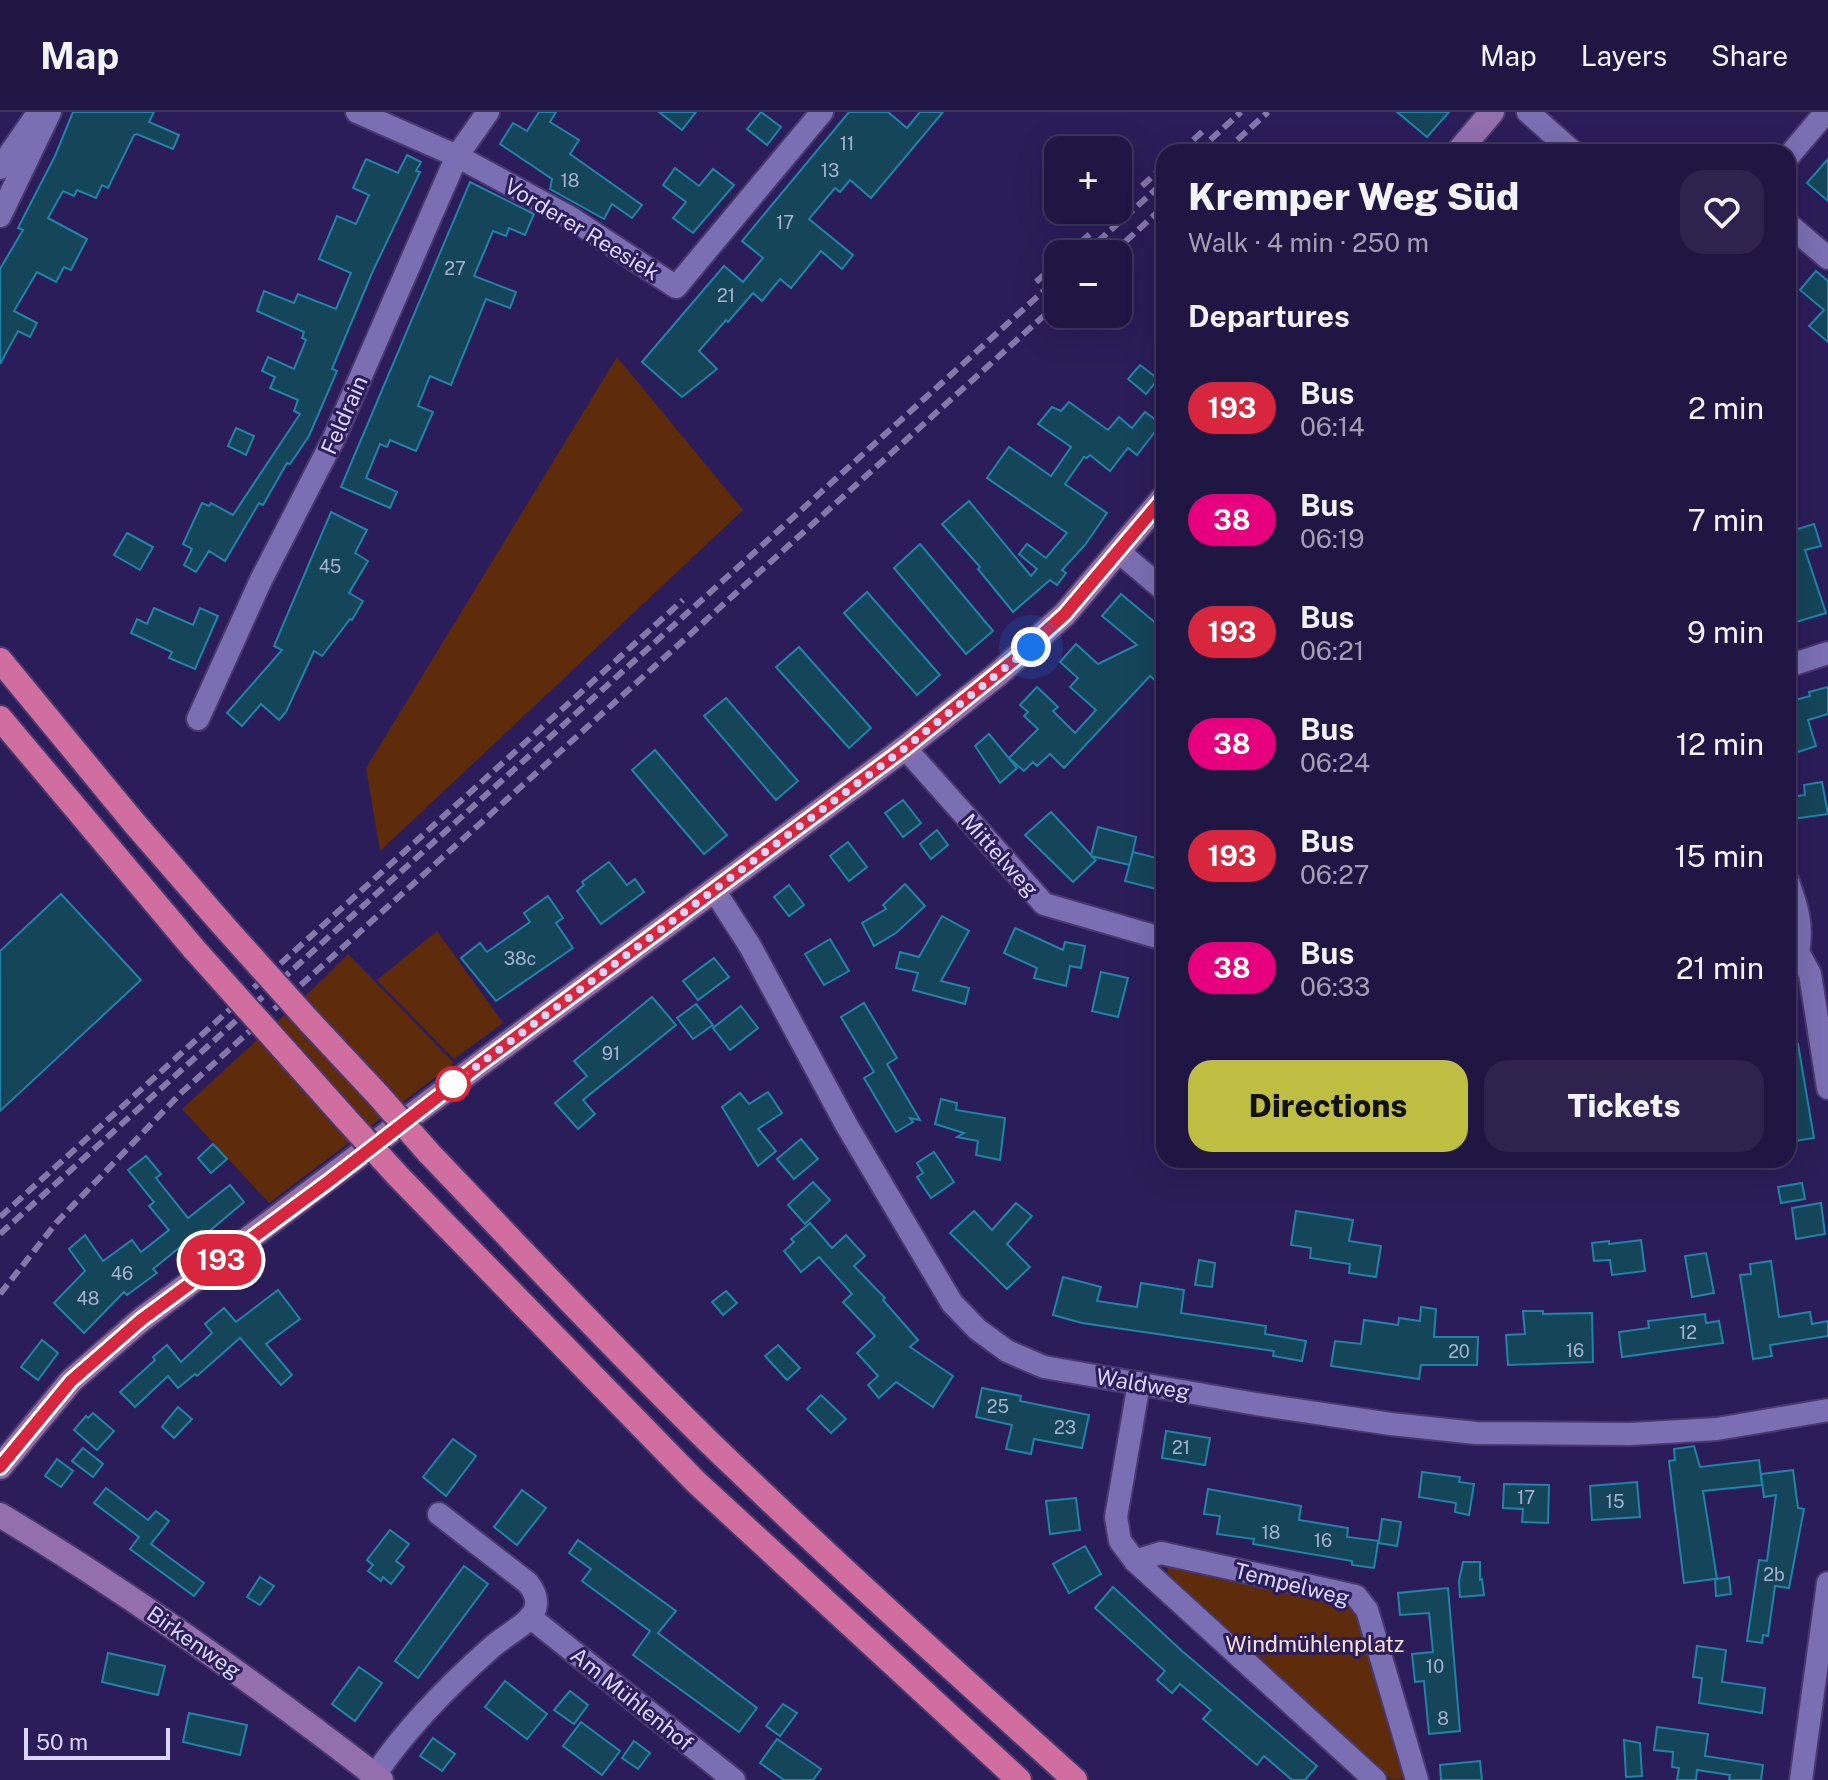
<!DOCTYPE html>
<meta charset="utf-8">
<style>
:root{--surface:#201643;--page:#2d234e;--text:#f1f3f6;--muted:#a29fb2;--line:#3d355c;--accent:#bebf42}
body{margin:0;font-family:"Public Sans",sans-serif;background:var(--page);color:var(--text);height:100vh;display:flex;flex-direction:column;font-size:30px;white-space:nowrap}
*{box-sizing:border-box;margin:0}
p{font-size:26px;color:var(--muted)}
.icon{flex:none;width:44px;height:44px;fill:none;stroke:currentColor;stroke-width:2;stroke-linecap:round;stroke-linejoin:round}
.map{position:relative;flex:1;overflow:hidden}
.drawer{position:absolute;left:1156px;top:32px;width:640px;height:1024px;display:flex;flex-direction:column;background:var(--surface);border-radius:24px;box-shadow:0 8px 32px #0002,0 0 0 2px var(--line)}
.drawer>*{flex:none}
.badge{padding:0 16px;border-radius:26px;font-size:28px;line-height:52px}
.fabs{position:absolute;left:1044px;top:24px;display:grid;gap:16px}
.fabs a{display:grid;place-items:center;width:88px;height:88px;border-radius:16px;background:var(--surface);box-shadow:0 8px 32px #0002,0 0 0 2px var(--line);font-size:40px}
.scale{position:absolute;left:24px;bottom:20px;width:146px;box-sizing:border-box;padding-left:8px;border:4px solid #d9d5fb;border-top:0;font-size:22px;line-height:28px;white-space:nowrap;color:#d9d5fb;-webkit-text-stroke:6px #2b1d59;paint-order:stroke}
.you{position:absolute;width:40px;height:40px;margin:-20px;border:6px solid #fff;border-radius:50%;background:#1a73e8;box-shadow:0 0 0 12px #1a73e833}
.map>.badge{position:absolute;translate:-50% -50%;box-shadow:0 0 0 4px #fff}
h2{padding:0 32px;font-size:30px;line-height:72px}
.round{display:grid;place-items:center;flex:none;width:84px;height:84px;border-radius:24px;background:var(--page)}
.head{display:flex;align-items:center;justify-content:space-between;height:136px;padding:0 32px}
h1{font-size:38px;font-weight:800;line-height:60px}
.cta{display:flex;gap:16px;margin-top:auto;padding:16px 32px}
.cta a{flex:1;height:92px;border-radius:24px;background:var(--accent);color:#111;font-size:32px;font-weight:800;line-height:92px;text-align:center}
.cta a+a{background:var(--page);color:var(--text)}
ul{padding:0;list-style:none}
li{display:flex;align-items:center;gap:24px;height:112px;padding:0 32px}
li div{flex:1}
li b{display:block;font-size:30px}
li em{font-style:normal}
li .badge{min-width:88px;font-weight:700;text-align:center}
header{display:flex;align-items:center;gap:48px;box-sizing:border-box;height:112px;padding:0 40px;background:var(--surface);border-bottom:2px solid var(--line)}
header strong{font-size:38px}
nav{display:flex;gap:44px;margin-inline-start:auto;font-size:28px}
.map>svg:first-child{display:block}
</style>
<header>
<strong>Map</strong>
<nav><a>Map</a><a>Layers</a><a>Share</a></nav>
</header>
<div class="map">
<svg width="1828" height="1668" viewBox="0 0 1828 1668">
<rect width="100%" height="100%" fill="#2b1d59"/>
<g fill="#5f2c0b">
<path d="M617,245L743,398L380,739L366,656Z"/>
<path d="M437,819L503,911L454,947L377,868Z"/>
<path d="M348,842L454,951L269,1091L182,997L317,873Z"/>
<path d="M1168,1453L1349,1489L1357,1498L1405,1666L1392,1668L1167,1466Z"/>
</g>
<g fill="#144559" stroke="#2283a8" stroke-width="2">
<path d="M73,0H154L149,10L179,23L173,37L137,22L134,23L108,76L102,73L96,86L77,78L74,84L63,79L48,106L87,127L71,158L64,155L56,170L37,160L14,199L37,211L30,225L18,219L0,252V157L23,118L18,116L55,44Z"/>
<path d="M539,0H556L550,10L579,28L570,42L642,93L632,106L612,92L604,107L550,77L552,67L500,32L513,11L527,19Z"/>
<path d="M659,0H696L682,18Z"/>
<path d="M761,0L781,15L767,33L747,17Z"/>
<path d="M849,0H888L907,16L920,0H943L871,86L850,68L840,80L835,76L809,107L853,143L842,157L821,139L791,176L780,167L762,189L753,181L728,210L726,208L699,239L717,257L682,285L642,250L724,154L743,170L763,146L742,129Z"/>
<path d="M1397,0H1449L1427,25Z"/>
<path d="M407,43L421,50L416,59L420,60L372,161L332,257L337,259L309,324L290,352L287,351L263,393L259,391L225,449L209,439L196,460L184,453L192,437L183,432L202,391L209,394L211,391L233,403L300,302L294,299L298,288L270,276L275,265L262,259L268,245L294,257L306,228L302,226L304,220L257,199L264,179L294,191L298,182L336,197L351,161L319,147L337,104L356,112L369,83L353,76L366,47L398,61Z"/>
<path d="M1828,47V89L1807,71Z"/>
<path d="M675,56L699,74L713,57L734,73L693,121L673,106L686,90L663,73Z"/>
<path d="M470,70L534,102L525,123L509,116L506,124L493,119L474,164L516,180L510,196L486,187L451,273L430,264L418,294L433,300L416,339L390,328L387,335L380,332L366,366L397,380L390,396L341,375Z"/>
<path d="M1816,159L1828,169V230L1809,214L1824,198L1800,178Z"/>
<path d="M1140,253L1158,267L1146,282L1128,267Z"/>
<path d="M1069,290L1108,318L1119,305L1132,316L1145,300L1161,312L1137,343L1128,336L1110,359L1090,343L1087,346L1084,345L1065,372L1107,401L1085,433L1062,458L1066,461L1057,473L1050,468L1013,500L978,457L980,455L942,412L969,389L1031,464L1037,457L1019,442L1027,432L1046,446L1067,421L987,366L1009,335L1051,364L1071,335L1038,312L1052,295L1061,299Z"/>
<path d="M236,316L254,324L246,343L228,334Z"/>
<path d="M331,400L367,418L355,441L368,449L349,481L363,489L352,508L350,507L322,544L314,539L286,600L279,608L261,592L242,614L227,601L282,538L274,534Z"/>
<path d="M1814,412L1821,434L1805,438L1826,501L1796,510L1788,482V420Z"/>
<path d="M127,421L153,435L140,458L114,443Z"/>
<path d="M920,432L993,519L966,542L894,456Z"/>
<path d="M867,480L940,563L917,583L844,501Z"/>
<path d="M1121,482L1164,518V576L1150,564L1064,656L1050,642L1037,654L1033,650L1024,659L1009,646L1038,617L1024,604L1028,600L1020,593L1037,575L1058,595L1053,599L1075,621L1096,598L1070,575L1078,566L1060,550L1076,532L1098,552L1137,533L1102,504Z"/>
<path d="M154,496L193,513L200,496L218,504L195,557L169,546L172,540L131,521L137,507L147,512Z"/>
<path d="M799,535L871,616L849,636L776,555Z"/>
<path d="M1828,575V602L1808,608L1816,634L1798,640L1788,609V590L1810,584L1809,580Z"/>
<path d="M726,586L798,669L776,688L704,604Z"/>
<path d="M989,622L1017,656L1000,671L975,634Z"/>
<path d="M655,638L727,723L704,742L632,658Z"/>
<path d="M1822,670L1828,702L1792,707L1789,685L1805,683L1804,673Z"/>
<path d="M903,688L921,711L903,725L885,701Z"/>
<path d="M1051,700L1091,743L1098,715L1136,725L1130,753L1091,744L1096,748L1073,770L1025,723Z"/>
<path d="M937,718L948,733L931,747L920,732Z"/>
<path d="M848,730L867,755L849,769L830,744Z"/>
<path d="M1133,740L1164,748V779L1125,769Z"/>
<path d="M609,750L627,773L635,767L644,780L601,812L577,779L584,773L582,770Z"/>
<path d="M905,772L925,794L896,821L874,834L862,811L886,797L883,793Z"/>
<path d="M789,773L804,793L789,804L774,785Z"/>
<path d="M61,782L141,868L0,999V839Z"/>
<path d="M548,784L563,806L556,811L573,836L496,889L461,846L480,831L487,840L530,810L524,801Z"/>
<path d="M942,804L969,819L941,869L969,876L965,892L913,878L918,861L896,856L900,840L919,845Z"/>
<path d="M1015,816L1063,838L1065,830L1085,834L1081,856L1070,854L1066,874L1034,866L1037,856L1004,841Z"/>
<path d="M830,827L849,859L824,873L805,842Z"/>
<path d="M714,846L729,865L698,888L683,869Z"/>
<path d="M1101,860L1128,866L1118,905L1092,899Z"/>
<path d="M652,885L676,913L583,988L595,1002L578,1017L555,991L587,964L574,949Z"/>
<path d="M864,891L897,946L887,952L920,1008L910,1006L913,1010L896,1020L864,966L874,960L841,905Z"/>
<path d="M696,892L713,913L693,927L677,906Z"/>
<path d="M741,894L758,916L730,938L713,916Z"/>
<path d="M1788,932H1798L1814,1026L1788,1030V1005H1791L1788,983Z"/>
<path d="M768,980L782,1001L758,1017L776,1039L758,1054L722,995L740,981L749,992Z"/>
<path d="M941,987L957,991L956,998L1005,1006L1000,1048L976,1043L978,1029L957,1025L964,1021L935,1012Z"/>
<path d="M801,1027L818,1047L794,1067L777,1047Z"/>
<path d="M213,1032L227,1047L211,1061L198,1046Z"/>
<path d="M934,1040L954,1070L931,1086L917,1065L923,1061L917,1051Z"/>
<path d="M146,1044L161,1062L156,1066L188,1106L230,1073L244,1090L183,1141L179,1136L153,1157L157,1161L127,1183L124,1180L84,1221L54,1191L85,1159L69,1137L85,1123L103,1149L132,1128L141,1140L169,1118L149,1094L154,1090L128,1058Z"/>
<path d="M813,1070L830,1088L805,1112L788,1093Z"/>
<path d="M1802,1071L1805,1087L1781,1091L1778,1075Z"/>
<path d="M1016,1091L1032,1104L1007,1132L1030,1155L1007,1177L950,1121L974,1099L992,1118Z"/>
<path d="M1821,1091L1825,1122L1796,1127L1792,1096Z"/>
<path d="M1296,1099L1353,1108L1349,1129L1381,1134L1376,1165L1349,1161L1350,1152L1310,1146L1311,1136L1291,1133Z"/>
<path d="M810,1111L832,1136L846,1123L865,1144L854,1154L885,1186L883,1188L918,1228L910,1235L953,1264L933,1295L896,1270L879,1286L868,1273L878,1264L857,1241L875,1224L843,1190L852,1182L819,1145L801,1160L784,1139L794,1130L791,1127Z"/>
<path d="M1641,1128L1645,1159L1612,1163L1610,1148L1594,1149L1592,1131L1609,1129V1132Z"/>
<path d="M1706,1141L1714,1181L1692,1185L1685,1144Z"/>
<path d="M1199,1148L1215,1151L1212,1175L1195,1173Z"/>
<path d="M1771,1149L1779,1205L1810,1200L1812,1212L1828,1209V1224L1770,1233L1772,1244L1753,1247L1740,1163L1751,1162L1750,1152Z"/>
<path d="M1063,1165L1101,1175L1097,1189L1137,1195L1141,1171L1184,1178L1181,1201L1266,1214L1265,1222L1306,1229L1302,1249L1273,1244L1274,1239L1082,1211L1053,1203Z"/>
<path d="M278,1178L300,1207L266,1232L292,1263L281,1273L240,1226L197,1264L195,1262L178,1276L168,1264L135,1295L120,1280L155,1248L153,1245L167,1233L181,1250L212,1221L205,1212L224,1196L236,1210Z"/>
<path d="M726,1179L737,1191L723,1203L712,1190Z"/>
<path d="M1421,1195L1436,1197L1434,1225H1478L1477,1253H1421L1419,1267L1331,1254L1335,1229L1361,1232L1364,1208L1398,1213L1399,1206L1420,1209Z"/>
<path d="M1523,1199H1543V1202L1592,1201L1593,1250L1508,1253L1506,1223L1525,1222Z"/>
<path d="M1705,1202L1706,1211L1719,1209L1723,1231L1622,1245L1619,1220L1649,1216L1648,1209Z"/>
<path d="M42,1228L58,1241L38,1268L21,1255Z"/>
<path d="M778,1233L800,1256L787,1268L765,1244Z"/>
<path d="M982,1276L1021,1284L1020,1289L1089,1303L1082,1336L1034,1327L1031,1342L1006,1337L1012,1313L976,1305Z"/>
<path d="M821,1283L846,1307L831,1321L807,1297Z"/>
<path d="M178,1295L192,1307L174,1326L162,1315Z"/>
<path d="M93,1301L114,1319L97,1338L74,1318L86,1304L88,1306Z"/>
<path d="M1166,1319L1210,1326L1205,1353L1162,1346Z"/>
<path d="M453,1327L476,1344L446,1384L423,1365Z"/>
<path d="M1694,1334L1700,1355L1759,1348L1762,1373L1703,1379L1717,1467L1729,1465L1731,1482L1716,1484L1715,1467L1684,1471L1669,1349L1675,1348L1674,1337Z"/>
<path d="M83,1336L103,1352L93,1365L72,1349Z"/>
<path d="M57,1347L73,1359L61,1375L45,1364Z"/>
<path d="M1793,1358L1798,1396L1804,1397L1789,1476L1775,1474L1768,1524L1763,1523L1762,1531L1747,1529L1759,1448L1767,1449L1776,1383L1764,1385L1761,1362Z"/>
<path d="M1422,1360L1460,1365L1459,1370L1474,1372L1469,1403L1455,1400L1456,1391L1419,1385Z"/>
<path d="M1637,1370L1640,1405L1592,1408L1590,1374Z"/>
<path d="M1504,1372L1549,1373L1548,1411L1522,1410L1523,1397L1503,1396Z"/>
<path d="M106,1376L148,1408L156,1399L169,1409L151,1432L204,1471L194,1484L130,1437L139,1425L94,1391Z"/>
<path d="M1208,1377L1301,1394L1299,1408L1348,1416L1347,1425L1379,1429L1382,1407L1401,1410L1397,1434L1378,1431L1374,1456L1352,1453V1449L1253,1432L1254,1427L1217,1422L1220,1404L1204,1402Z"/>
<path d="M522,1378L546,1396L517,1433L494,1415Z"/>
<path d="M1076,1386L1080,1418L1050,1422L1046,1389Z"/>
<path d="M390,1418L409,1432L396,1449L404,1455L391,1472L383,1465L381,1469L368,1459L373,1453L367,1448Z"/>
<path d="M578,1428L676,1499L658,1521L757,1596L739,1620L633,1543L650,1519L582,1469L591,1457L569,1441Z"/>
<path d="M1085,1434L1101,1462L1069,1481L1053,1452Z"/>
<path d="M1463,1450H1480V1468L1482,1467L1484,1483L1460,1485L1459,1469Z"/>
<path d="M464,1454L488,1472L418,1566L395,1549Z"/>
<path d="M260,1465L274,1474L260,1493L247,1485Z"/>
<path d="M1113,1475L1182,1539L1317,1654L1305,1668H1292L1264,1644L1257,1653L1203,1607L1211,1598L1180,1572L1172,1581L1157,1568L1165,1559L1095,1496Z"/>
<path d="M1448,1476L1460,1619L1429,1622L1424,1569L1415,1570L1412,1542L1433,1540L1429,1501L1400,1503L1398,1481Z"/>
<path d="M1697,1534L1726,1538L1722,1570L1765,1576L1762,1601L1699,1591L1702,1566L1693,1565Z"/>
<path d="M108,1541L165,1554L158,1583L102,1570Z"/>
<path d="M359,1555L382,1571L355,1609L332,1592Z"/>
<path d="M505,1569L547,1602L527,1627L485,1595Z"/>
<path d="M570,1579L588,1593L574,1612L554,1598Z"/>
<path d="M783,1592L797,1601L780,1624L766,1614Z"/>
<path d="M189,1601L247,1613L240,1643L183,1630Z"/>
<path d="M581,1610L620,1639L602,1663L563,1634Z"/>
<path d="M1657,1615L1708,1622L1705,1644L1763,1653L1761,1668H1729L1730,1663L1697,1658L1696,1668H1677L1679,1656L1672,1655L1673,1640L1654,1638Z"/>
<path d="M433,1626L455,1642L442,1659L420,1644Z"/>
<path d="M777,1627L821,1657L813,1668H784L760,1651Z"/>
<path d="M1624,1628L1640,1631L1642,1664L1626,1665Z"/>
<path d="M634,1629L650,1641L638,1657L622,1646Z"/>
<path d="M1480,1649L1482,1668H1441L1440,1653Z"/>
</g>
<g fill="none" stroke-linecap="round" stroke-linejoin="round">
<g stroke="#49386e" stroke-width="26">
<g id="street">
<path d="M357,0L457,44L571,106L676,175L822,0"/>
<path d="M1528,0L1573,40"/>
<path d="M1788,45L1826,0"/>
<path d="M0,56L38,1"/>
<path d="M0,104L50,0"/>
<path d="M1788,112L1828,146"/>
<path d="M1118,439L1164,478"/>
<path d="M1788,554L1828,541"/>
<path d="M198,607L261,468L334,326L457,44L488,0"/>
<path d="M905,636L1044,792L1164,827"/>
<path d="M1788,770C1797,795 1803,813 1798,840L1788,848"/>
<path d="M714,778L750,834L847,1014L952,1191L977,1217L1007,1239L1044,1255L1256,1292L1391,1312L1476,1321L1630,1322L1717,1317L1828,1298"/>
<path d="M1798,840L1810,862L1828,976"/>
<path d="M1139,1271L1116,1405L1120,1429L1135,1449L1375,1668"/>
<path d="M1135,1449L1161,1441L1356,1484L1367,1498L1417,1668"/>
<path d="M530,1505L734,1668"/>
<path d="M375,1663C407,1615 449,1573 492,1535C502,1526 529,1511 534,1500C539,1489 535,1480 528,1471L439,1402"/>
<path d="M1801,1668L1828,1471"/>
</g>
</g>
<g stroke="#49386e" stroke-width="28">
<g id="secondary">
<path d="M1458,40L1492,0"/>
<path d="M0,1355L71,1269L141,1208L480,952L905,636L998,562L1065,502L1164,385"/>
<path d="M0,1403C133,1483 258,1573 381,1668"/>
</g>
</g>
<g stroke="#49386e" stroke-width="28">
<g id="highway">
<path d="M0,548L135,712L222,812"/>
<path d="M0,606L194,837"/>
<path d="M309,909L379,984"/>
<path d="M281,934L346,1007"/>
<path d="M428,1040C521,1138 614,1237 710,1331C829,1446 952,1557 1075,1668"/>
<path d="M398,1064L696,1370L1019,1668"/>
</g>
</g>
<use href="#street" stroke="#796fb2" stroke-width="22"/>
<use href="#secondary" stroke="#936fad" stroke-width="24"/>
<use href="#highway" stroke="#d06ea0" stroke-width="24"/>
<g stroke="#8279aa" stroke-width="6" stroke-dasharray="12 6" stroke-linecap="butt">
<path d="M1180,40L1203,19"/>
<path d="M1197,40L1241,0"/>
<path d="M1224,40L1268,0"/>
<path d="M1142,74L1164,54"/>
<path d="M1067,142L1091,121"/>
<path d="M1084,142L1164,70"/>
<path d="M1112,142L1164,94"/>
<path d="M1036,170L1058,150"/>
<path d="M0,1105L683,488"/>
<path d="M0,1122L1058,166"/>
<path d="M0,1182L57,1110L181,981L1058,191"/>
</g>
<g stroke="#49386e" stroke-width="28" stroke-linecap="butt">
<g id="highway-bridge">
<path d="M222,812L309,909"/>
<path d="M194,837L281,934"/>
<path d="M379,984L428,1040"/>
<path d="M346,1007L398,1064"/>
</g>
</g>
<use href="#highway-bridge" stroke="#d06ea0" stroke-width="24"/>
</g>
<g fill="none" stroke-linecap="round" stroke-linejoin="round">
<g stroke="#fff" stroke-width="18">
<path id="line" d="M0,1355L71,1269L141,1208L329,1069L480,952L905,636L1014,548L1065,502L1164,385"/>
</g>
<use href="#line" stroke="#d7263d" stroke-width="12"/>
<path stroke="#d9d5fb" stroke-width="8" stroke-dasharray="0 14.4" d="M453,972L905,636L1031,535"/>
</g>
<circle fill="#fff" stroke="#d7263d" stroke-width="4" cx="453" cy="972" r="16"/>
<g text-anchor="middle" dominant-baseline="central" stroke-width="6" stroke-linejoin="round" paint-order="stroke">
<g font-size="18" fill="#a8b1d2">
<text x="847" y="31">11</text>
<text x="830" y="58">13</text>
<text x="570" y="68">18</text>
<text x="785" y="110">17</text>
<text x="455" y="156">27</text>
<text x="726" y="183">21</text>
<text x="330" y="454">45</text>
<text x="520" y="846">38c</text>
<text x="611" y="941">91</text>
<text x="122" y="1161">46</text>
<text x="88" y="1186">48</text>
<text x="1688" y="1220">12</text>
<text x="1575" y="1238">16</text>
<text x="1459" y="1239">20</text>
<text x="998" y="1294">25</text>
<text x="1065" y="1315">23</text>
<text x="1181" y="1335">21</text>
<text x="1526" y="1385">17</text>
<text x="1615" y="1389">15</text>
<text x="1271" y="1420">18</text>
<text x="1323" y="1428">16</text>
<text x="1774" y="1462">2b</text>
<text x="1435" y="1554">10</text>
<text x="1443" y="1606">8</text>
</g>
<g font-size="22" fill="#d9d5fb" stroke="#2b1d59">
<text transform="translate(582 117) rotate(31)">Vorderer Reesiek</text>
<text transform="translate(344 303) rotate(-66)">Feldrain</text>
<text transform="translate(1000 743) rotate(48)">Mittelweg</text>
<text transform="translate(1143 1272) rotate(10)">Waldweg</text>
<text transform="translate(1292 1472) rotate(14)">Tempelweg</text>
<text transform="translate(194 1530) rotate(35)">Birkenweg</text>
<text transform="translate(632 1587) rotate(39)">Am Mühlenhof</text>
</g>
<g font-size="22" fill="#f7dfd2" stroke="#2b1d59">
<text x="1315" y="1532">Windmühlenplatz</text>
</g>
</g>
</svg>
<div class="fabs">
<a>+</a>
<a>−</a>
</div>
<div class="scale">50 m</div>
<div class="you" style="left:1031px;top:535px"></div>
<b class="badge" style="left:221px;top:1148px;background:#d7263d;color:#fff">193</b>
<section class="drawer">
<div class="head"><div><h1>Kremper Weg Süd</h1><p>Walk · 4 min · 250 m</p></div><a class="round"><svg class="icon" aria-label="heart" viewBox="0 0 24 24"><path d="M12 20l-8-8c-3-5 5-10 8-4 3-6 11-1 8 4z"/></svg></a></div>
<h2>Departures</h2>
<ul>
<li><span class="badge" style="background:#d7263d;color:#fff">193</span><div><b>Bus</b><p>06:14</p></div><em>2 min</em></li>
<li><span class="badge" style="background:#e6007e;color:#fff">38</span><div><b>Bus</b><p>06:19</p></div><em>7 min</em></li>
<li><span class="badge" style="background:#d7263d;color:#fff">193</span><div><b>Bus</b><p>06:21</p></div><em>9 min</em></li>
<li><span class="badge" style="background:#e6007e;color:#fff">38</span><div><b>Bus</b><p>06:24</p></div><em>12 min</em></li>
<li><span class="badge" style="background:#d7263d;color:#fff">193</span><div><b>Bus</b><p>06:27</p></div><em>15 min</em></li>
<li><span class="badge" style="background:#e6007e;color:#fff">38</span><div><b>Bus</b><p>06:33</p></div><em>21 min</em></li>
</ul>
<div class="cta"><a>Directions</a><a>Tickets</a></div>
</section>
</div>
